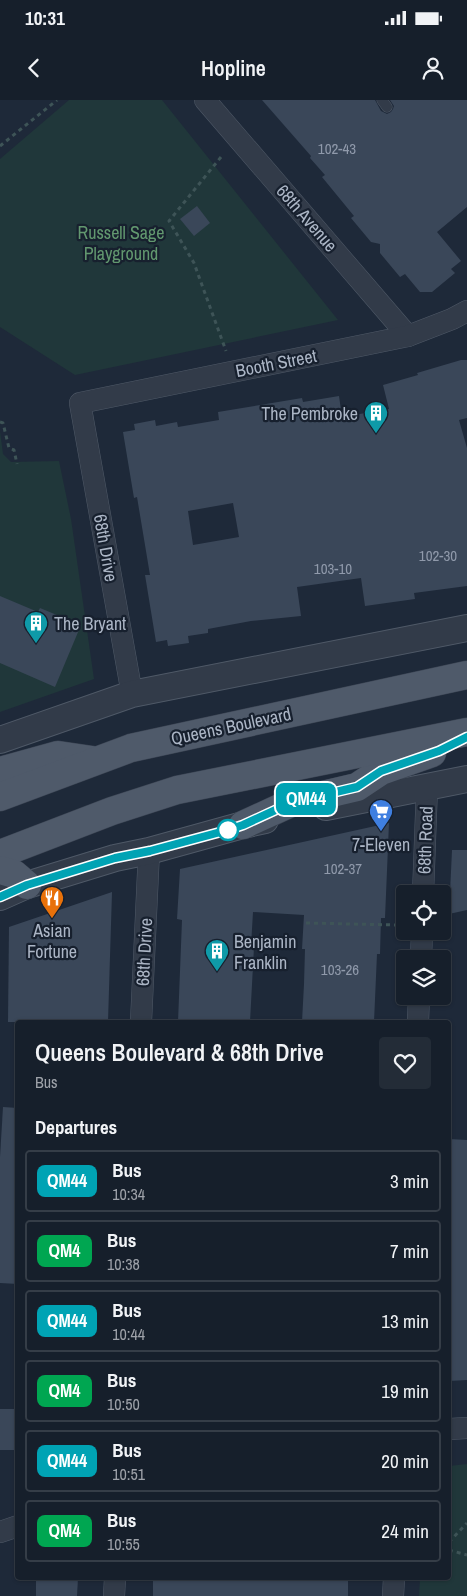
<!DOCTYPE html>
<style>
:root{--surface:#161f2b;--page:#232c37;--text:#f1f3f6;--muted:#9ea2a9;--line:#353d47}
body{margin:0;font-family:"Archivo Narrow",sans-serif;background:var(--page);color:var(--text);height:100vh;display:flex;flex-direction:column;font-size:19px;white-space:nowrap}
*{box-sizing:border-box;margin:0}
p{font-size:16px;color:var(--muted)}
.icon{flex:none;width:28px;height:28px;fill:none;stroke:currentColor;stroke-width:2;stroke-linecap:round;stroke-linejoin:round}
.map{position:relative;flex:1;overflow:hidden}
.panel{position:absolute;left:15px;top:920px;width:436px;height:560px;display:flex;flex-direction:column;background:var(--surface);border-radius:5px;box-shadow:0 1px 4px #0004,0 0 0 1px var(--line)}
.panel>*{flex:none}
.badge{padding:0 10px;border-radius:8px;font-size:18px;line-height:32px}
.fabs{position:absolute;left:396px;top:785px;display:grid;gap:10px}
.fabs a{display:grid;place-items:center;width:55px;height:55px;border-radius:5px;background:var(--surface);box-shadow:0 1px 4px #0004,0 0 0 1px var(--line);font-size:25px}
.map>.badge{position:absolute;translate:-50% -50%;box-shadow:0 0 0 2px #fff}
h2{padding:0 20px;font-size:19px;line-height:45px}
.round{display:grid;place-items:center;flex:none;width:52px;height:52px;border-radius:5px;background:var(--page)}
.summary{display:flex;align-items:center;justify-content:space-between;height:85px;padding:0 20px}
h1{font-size:24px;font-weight:600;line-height:38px}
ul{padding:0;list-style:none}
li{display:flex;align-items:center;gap:15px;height:62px;margin:0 10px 8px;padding:0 10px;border:2px solid var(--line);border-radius:5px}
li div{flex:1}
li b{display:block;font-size:19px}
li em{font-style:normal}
li .badge{min-width:55px;font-weight:700;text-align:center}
.status{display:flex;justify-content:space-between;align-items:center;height:35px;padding:0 25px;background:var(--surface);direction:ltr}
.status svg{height:14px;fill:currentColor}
header{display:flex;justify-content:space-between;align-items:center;height:65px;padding:0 20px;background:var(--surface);font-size:22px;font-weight:600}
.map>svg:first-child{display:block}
</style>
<div class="status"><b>10:31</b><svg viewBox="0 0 49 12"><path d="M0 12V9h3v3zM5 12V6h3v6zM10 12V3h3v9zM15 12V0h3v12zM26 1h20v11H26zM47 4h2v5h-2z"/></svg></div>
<header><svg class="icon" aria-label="back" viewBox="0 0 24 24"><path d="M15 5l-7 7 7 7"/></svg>Hopline<svg class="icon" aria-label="person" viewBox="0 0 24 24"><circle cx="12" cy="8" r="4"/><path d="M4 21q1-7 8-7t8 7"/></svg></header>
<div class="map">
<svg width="467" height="1496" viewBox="0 0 467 1496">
<rect width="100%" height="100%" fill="#1e2939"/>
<g fill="#20373a">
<path d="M69,0H162L338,220L75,275L0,227V59Z"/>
<path d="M0,331L3,354L11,362L59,361L71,419L94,579L0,612Z"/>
<path d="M467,1364V1496H419L420,1478H449V1366Z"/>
</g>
<g fill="#3a4759" fill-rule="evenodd">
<path d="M262,0H375L381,11L387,14L391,12L393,9L394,6L390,0H467V107L437,132L461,161L451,169L455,173L432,192H420L405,174L400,177L380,153V144L371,142L351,118L354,116L322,77L325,75L310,58L311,56Z"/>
<path d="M197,106L210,123L194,136L180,119Z"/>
<path d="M461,260H467V318L459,320L467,348V486L414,493L415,499L365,506L361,478L297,487L301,516L251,521L208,529V533L188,536L189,543L168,546L167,540L156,542L145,475H150L137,397L134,398L123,332L135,330L134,324L155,320L156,326L177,322L178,327L219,320L218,312L302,298L303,302L339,296L342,317L389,309L383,285L418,275L417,273ZM233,403L239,437L193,445L188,411Z"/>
<path d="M0,496L38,512L40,508L81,525L55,587L0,563Z"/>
<path d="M389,723L385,818H381L380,854H377L374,922H302L304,884L305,849H302L304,815L253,812L251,846L254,847L250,922H178L182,820L177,819L180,769Z"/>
<path d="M452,750H467V810L449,814Z"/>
<path d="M112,792L108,922H8L9,827Z"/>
<path d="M3,1007L18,1008V1184L0,1183V1057Z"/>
<path d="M449,1039L467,1040V1280L449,1281Z"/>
<rect x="0" y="1309" width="18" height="41"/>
<path d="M36,1478H78L77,1496H36Z"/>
<rect x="153" y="1478" width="195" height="18"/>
</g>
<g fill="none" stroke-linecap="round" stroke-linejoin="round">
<g stroke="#4f5967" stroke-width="11">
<path id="service" d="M382,0L387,7"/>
</g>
<g stroke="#4f5967" stroke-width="22">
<g id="minor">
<path d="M205,0L408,236"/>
<path d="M132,594L80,303L408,236L452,219L467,211"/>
<path d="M423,794L427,687"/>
<path d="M421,859L422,831"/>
<path d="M141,922L149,751"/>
<path d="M418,922L419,896"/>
<path d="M449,1329L467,1328"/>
<path d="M0,1432L18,1426"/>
<path d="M114,1496L115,1478"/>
<path d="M393,1496L394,1478"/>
</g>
</g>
<g stroke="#4f5967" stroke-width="28">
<g id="tertiary">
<path d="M0,640L132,594L467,528"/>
<path d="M326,707L467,679"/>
<path d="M0,797L27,785L115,758L149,751L243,725L265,720"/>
</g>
</g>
<g stroke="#3b4453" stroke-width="29">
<g id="primary">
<path d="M0,671L58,655L92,660"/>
<path d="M0,697L131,648L467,575"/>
<path d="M243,725L293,702L357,687L381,671L432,653"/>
<path d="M0,754L112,711L177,690L467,632"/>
<path d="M0,770L14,774L27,785"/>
</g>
</g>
<g stroke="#3e5457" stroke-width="3" stroke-dasharray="4 4" stroke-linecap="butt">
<path d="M0,46L57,0"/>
<path d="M221,57L169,121L194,163L226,251"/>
<path d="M0,322L3,323L9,348L14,350L17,364"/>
<path d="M306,823L397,825"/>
<path d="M449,1442L467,1423"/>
<path d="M449,1450L467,1455"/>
</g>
<use href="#service" stroke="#323b49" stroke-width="10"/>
<use href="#minor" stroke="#323b49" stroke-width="21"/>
<use href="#tertiary" stroke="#323b49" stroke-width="26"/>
<use href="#primary" stroke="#4f5a6a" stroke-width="28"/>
</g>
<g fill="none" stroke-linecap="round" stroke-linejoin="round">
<g stroke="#fff" stroke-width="11">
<path id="line" d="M0,797L27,785L115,758L150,751L228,730L243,725L293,702L357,687L381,671L439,651L467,637"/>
</g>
<use href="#line" stroke="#00a3b4" stroke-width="8"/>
</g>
<defs>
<g id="building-pin" transform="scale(1.25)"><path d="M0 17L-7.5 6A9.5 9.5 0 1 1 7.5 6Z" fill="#0f9aa8" stroke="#17202e"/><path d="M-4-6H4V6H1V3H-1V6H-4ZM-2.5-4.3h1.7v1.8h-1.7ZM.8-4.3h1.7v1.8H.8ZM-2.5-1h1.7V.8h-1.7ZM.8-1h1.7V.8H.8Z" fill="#fff"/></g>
<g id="supermarket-pin" transform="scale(1.25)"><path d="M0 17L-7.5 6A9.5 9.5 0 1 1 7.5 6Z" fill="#3f7fe0" stroke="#17202e"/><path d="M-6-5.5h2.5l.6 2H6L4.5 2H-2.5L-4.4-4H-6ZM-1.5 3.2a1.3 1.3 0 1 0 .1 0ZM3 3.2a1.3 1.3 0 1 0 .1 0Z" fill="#fff"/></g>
<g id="restaurant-pin" transform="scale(1.25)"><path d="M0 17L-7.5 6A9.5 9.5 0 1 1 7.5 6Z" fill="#e8710a" stroke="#17202e"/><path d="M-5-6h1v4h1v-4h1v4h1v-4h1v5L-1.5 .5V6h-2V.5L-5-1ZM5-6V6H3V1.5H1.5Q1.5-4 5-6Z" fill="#fff"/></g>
</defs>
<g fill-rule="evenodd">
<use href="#building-pin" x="376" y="313"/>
<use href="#building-pin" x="36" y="523"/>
<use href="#supermarket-pin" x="381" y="711"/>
<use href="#restaurant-pin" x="52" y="798"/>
<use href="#building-pin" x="217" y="851"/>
</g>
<circle fill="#fff" stroke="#00a3b4" stroke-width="2.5" cx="228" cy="730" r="10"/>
<g text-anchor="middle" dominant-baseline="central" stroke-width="4.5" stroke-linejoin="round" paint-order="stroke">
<g font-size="15" fill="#909aab">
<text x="337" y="48">102-43</text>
<text x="438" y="455">102-30</text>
<text x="333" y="468">103-10</text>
<text x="343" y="768">102-37</text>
<text x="340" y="869">103-26</text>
</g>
<g font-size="18" fill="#acb6c6" stroke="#17202e">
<text transform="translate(307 118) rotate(49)">68th Avenue</text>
<text transform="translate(276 263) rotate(-11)">Booth Street</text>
<text transform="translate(106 448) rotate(80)">68th Drive</text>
<text transform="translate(231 626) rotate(-12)">Queens Boulevard</text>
<text transform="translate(425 740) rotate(-88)">68th Road</text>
<text transform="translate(144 852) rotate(-87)">68th Drive</text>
</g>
<g font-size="18" fill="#62986f" stroke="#17202e">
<text x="121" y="132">Russell Sage<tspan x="121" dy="21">Playground</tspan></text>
</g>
<g font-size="18" fill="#acb6c6" stroke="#17202e" text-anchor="start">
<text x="358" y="313" text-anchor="end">The Pembroke</text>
<text x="54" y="523">The Bryant</text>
<text x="381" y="744" text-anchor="middle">7-Eleven</text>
<text x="52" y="830" text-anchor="middle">Asian<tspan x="52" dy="21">Fortune</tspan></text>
<text x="234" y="841">Benjamin<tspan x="234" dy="21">Franklin</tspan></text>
</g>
</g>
</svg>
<div class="fabs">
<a><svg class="icon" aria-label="locate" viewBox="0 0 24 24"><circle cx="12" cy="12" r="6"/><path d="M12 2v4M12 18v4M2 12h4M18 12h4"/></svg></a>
<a><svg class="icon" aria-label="layers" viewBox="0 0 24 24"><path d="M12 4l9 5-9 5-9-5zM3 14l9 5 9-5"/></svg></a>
</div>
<b class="badge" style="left:306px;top:699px;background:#00a3b4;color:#fff">QM44</b>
<section class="panel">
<div class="summary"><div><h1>Queens Boulevard &amp; 68th Drive</h1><p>Bus</p></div><a class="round"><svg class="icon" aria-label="heart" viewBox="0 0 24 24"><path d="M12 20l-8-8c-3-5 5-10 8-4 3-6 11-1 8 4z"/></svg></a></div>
<h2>Departures</h2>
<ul>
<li><span class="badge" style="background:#00a3b4;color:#fff">QM44</span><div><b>Bus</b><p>10:34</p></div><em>3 min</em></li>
<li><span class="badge" style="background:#00a651;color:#fff">QM4</span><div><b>Bus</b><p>10:38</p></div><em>7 min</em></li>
<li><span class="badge" style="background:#00a3b4;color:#fff">QM44</span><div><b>Bus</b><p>10:44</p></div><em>13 min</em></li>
<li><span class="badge" style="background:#00a651;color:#fff">QM4</span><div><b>Bus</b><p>10:50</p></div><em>19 min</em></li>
<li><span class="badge" style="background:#00a3b4;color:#fff">QM44</span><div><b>Bus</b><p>10:51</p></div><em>20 min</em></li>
<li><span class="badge" style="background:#00a651;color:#fff">QM4</span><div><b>Bus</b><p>10:55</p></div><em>24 min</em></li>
</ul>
</section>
</div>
